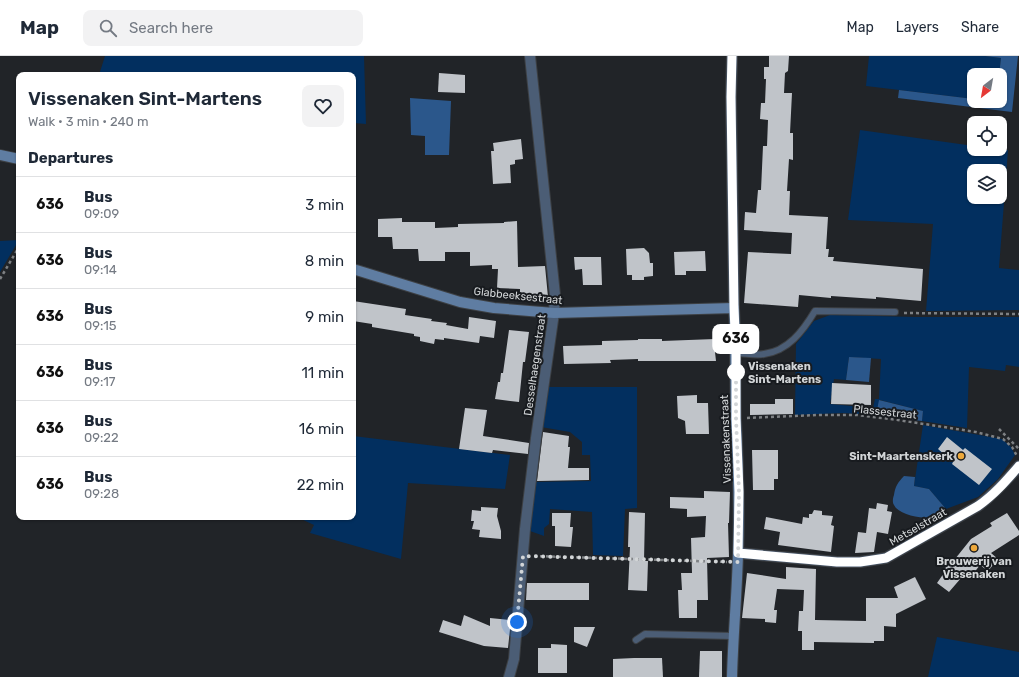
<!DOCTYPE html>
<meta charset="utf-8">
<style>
:root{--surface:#fff;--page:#f2f2f3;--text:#1f2937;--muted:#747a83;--line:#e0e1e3}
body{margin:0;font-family:Rubik,sans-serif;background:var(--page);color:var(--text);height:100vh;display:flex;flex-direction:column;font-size:15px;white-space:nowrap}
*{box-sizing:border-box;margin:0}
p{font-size:13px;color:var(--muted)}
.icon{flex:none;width:22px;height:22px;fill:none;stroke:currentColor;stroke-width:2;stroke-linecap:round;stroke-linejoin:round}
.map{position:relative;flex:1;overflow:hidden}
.drawer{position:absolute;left:16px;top:16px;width:340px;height:448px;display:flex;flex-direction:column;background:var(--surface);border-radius:8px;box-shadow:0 1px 3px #0004}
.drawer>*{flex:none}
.badge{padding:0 8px;border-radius:6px;font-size:14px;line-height:26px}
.needle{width:26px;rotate:211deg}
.tools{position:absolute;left:967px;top:12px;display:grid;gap:8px}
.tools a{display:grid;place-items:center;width:40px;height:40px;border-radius:8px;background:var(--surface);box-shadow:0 1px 3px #0004;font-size:20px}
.you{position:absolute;width:20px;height:20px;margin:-10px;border:3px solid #fff;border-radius:50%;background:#1a73e8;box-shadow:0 0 0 6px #1a73e833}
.map>.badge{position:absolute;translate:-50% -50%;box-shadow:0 0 0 2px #fff}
h2{padding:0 12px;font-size:15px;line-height:36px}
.round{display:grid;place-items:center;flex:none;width:42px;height:42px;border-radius:8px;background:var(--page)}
.head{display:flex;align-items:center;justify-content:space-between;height:68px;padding:0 12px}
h1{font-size:19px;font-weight:600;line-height:30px}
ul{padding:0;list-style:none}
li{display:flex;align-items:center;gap:12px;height:56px;padding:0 12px;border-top:1px solid var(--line)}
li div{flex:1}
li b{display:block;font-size:15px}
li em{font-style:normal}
li .badge{min-width:44px;font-weight:700;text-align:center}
header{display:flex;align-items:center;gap:24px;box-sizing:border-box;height:56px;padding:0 20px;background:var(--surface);border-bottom:1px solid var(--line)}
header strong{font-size:19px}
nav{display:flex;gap:22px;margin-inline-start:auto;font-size:14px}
.search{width:280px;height:36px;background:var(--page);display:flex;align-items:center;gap:10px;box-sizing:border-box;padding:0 14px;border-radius:8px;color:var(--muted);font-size:15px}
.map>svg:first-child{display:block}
</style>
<header>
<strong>Map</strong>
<div class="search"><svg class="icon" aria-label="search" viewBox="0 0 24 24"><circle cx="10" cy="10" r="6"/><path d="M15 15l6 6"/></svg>Search here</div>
<nav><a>Map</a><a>Layers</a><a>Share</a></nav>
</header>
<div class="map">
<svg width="1019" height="621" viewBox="0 0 1019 621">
<rect width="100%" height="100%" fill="#212428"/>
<g fill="#022f5f" fill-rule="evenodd">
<path d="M105,0H364L366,68L354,67L353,19H99Z"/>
<path d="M869,0H985L1001,2L999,19H974V43L866,30Z"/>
<path d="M860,74L974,90V93L1008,94L999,212L1019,214V254L926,255L933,168L848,164ZM974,115H1000V141H974Z"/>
<path d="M19,184L0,216V185Z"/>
<path d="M830,259L916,261H1019V311L1006,309L1005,315L969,311L967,372L922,365L923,355L880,344L876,359L843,357L795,359L796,288L814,265ZM849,301L881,303L879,343H875L873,352L830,348L834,323L846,324Z"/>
<path d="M546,331H637V452L625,453L623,500L593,499L592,456L550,453L549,468L544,472V480L530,475L533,426L591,425L590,399H582V386L570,376L541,371Z"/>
<path d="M923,369L1002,383L1011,391L1015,399L998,423L978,441L946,453L929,433L914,430Z"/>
<path d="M353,380L510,399L505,433L408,427L401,503L310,477L314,469L297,461H353Z"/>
<path d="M937,581L1019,596V621H928Z"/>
</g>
<g fill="#2b578b">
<path d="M985,0H1018L1012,56L898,42L899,34L974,43V45H1000V19H999L1001,2Z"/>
<path d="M410,42L451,45L449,99H425V80L411,79Z"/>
<path d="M849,301L871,302L869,326L846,324Z"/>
<path d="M879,344L923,355L922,365L876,359Z"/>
<path d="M904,420L915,421L914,430L929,433L946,453L938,461C927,464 899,460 894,449C892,446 893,442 894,439C895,431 898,426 904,420Z"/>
</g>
<g fill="#c0c4c9">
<path d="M769,0H789L788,15L785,17L784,37H792L790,77H793V104L789,103L787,135H790L789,159L828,161L826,193H829L828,201H834L833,205L923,213L921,245L876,241V243L831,240V242L799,239L798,251L744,247L748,196L791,198L792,177L744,174L745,156L756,157L758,134H761L763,90H767L768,64L760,63L761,47H765L766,23H764V11H769Z"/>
<path d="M439,17L465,19V37L438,36Z"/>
<path d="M521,83L523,103L515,104V108L510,109L511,127L493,128L491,95H494L493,87Z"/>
<path d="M402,162V166H435V172L458,171V168L504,167V166L517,165L518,211L545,210L548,241L526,242V240H520V233L497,232L498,213H492V209L470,210V196H445V205H419L418,193H393L392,181H378V163Z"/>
<path d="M644,192L649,197L650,207H653V220L644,221V224H632V219H627L626,193Z"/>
<path d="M705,195L706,215H686V219H675L674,196Z"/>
<path d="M574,201H601L602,229H583L582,213L575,214Z"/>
<path d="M353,245L406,253L405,259L432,263L431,265L447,267L446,269L468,273L469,261L496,265L494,282L480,280L479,287L444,282V284L435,283L434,288L420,285V281L414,280V278L372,271V268L353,265Z"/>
<path d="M509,274L529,276L525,306H523L519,346L495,343L498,326H500L501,317H503Z"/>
<path d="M638,283H662V285L715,283V291L717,293L715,296L716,305H638V303L610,304L611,307L564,308L563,290L602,289V285L638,284Z"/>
<path d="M832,327L871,329V349L831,348Z"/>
<path d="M697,339V347H708L709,378H686L685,365L678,362L677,340Z"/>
<path d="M775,343H793V358L750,359V348H775Z"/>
<path d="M465,352L487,354L483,380L529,387L528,398L493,394L492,397L459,393Z"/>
<path d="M543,376L569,380L568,391H570L568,412H589V424L537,425Z"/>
<path d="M947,381L963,394L965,392L992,413L979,429L952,408L953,406L938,393Z"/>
<path d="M752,394H778V423H774V434H753Z"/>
<path d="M704,435L730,436L729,467H728L729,501L707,502L708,544H697V562H679L678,534H682L681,517H692L691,482L705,481L706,460L687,461V453L670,452V441L704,442Z"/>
<path d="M877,447L888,449L887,455L892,456L888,478L877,476L874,496L855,497L858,476L866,477L869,452L876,453Z"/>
<path d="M481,451L498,452L497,460L501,475V483L479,481L480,474L472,473L474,465H471L472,454L481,455Z"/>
<path d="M814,454L822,455V459L833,460L831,469L834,470L831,496L778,489L780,476L764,473L766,461L802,468L803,461L809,462V458H812Z"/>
<path d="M629,456L645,457L644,505H648L647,535L628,534L630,491H628Z"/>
<path d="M552,457H571L570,471H573L571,491L555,490V470H552Z"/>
<path d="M1007,457L1019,475V479L991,497L998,503L988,515L980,509L973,518L968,514L949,536L937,527L944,517L942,515L955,503L971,483L992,470L990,467Z"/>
<path d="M786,511L816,513L815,564L866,565V542H898L894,531L915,521L926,543L896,558V571L884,570V585H874V587L814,586V594H802V575H798L799,555H803L804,534L777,533L774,554H777L776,567L765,566V563L742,562L747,517L786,523Z"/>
<path d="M527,527H589V544H526Z"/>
<path d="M464,559L490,570V562L511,564L508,592L484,590L439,576L443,564L461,570Z"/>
<path d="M574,571H595L587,591L574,586Z"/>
<path d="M551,588L567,589V617H538V592H551Z"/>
<path d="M700,595H722V621H699Z"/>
<path d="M634,602H662L663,621H613V603Z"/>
</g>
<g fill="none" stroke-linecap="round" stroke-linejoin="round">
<g stroke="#3d4044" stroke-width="8">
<g id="lane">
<path d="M736,297C745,297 756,300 764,298C788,295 803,275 815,255L895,256"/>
<path d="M636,584L645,578L733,580"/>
</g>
</g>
<g stroke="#3d4044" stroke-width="12">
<g id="street">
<path d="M732,0L731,41L734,252"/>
<path d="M738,497L837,506H860L886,502L978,450C994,438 1006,425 1019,410"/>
<path d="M509,621L514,603L525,473L536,382L554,257L555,239L530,0"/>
</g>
</g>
<g stroke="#3d4044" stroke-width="12">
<g id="secondary">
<path d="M0,99L19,103"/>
<path d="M353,213L460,246L494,252L554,257L734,252C736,289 735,326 736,364C738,408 740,452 738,497C737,538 733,580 732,621"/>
</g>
</g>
<g stroke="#7e8184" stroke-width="2.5" stroke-dasharray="3 3" stroke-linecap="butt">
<path d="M0,223L19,191"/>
<path d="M904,257L1019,258"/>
<path d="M747,362L818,359H857L898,364L976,376L1003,383L1012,391L1017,400"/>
<path d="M999,373L1019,393"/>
<path d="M534,500L727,506"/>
</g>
<use href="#lane" stroke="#4b5d75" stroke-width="6"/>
<use href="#street" stroke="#4b5d75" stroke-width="10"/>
<use href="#secondary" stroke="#5f7da2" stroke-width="10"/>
</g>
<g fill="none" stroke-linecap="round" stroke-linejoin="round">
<g stroke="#fff" stroke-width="9">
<path id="line" d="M732,0L731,41L734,252L736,297V362L739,436L738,497L837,506H860L886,502L978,450C994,439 1006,425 1019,410"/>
</g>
<use href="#line" stroke="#fff" stroke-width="6"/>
<path stroke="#d2d5d7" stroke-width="4" stroke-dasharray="0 7.2" d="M517,566L523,500L738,506L739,436L736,362V310V316"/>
</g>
<circle fill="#fff" stroke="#fff" stroke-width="2" cx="736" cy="316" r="8"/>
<g fill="#eda83b" stroke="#181b1f" stroke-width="1.5">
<circle cx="961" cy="400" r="4"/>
<circle cx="974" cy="492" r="4"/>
</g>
<g text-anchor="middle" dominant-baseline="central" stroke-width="4" stroke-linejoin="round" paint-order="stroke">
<g font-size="11" fill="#d2d5d7" stroke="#181b1f">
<text transform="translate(518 240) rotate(6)">Glabbeeksestraat</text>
<text transform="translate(535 309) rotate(-82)">Desselhaegenstraat</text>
<text transform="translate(885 356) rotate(6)">Plassestraat</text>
<text transform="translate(726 383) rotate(-92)">Vissenakenstraat</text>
<text transform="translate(918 471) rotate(-30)">Metselstraat</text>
</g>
<g font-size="11" font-weight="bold" fill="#d2d5d7" stroke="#181b1f" text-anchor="start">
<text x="748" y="310">Vissenaken<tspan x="748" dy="13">Sint-Martens</tspan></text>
</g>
<g font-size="11" font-weight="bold" fill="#d2d5d7" stroke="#181b1f" text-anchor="end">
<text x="953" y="400">Sint-Maartenskerk</text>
<text x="974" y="505" text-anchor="middle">Brouwerij van<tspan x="974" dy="13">Vissenaken</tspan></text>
</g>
</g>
</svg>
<div class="tools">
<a><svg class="needle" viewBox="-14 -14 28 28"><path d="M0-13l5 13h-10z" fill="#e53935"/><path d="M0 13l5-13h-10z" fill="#747a83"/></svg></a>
<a><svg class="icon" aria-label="locate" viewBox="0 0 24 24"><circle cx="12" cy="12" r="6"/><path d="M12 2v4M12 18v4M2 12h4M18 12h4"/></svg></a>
<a><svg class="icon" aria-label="layers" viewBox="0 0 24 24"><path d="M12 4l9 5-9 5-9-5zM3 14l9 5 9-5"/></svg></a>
</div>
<div class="you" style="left:517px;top:566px"></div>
<b class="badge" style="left:736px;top:283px;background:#fff;color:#111">636</b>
<section class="drawer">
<div class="head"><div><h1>Vissenaken Sint-Martens</h1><p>Walk · 3 min · 240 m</p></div><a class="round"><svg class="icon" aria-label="heart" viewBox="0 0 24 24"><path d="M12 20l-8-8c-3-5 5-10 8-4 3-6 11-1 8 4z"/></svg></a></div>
<h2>Departures</h2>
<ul>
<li><span class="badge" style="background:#fff;color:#111">636</span><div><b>Bus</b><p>09:09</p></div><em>3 min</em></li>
<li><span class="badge" style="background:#fff;color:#111">636</span><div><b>Bus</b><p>09:14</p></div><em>8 min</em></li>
<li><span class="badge" style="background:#fff;color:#111">636</span><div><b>Bus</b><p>09:15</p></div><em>9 min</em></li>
<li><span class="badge" style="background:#fff;color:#111">636</span><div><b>Bus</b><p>09:17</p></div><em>11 min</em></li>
<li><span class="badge" style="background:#fff;color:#111">636</span><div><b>Bus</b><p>09:22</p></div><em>16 min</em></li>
<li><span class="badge" style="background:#fff;color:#111">636</span><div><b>Bus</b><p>09:28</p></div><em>22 min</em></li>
</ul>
</section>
</div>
